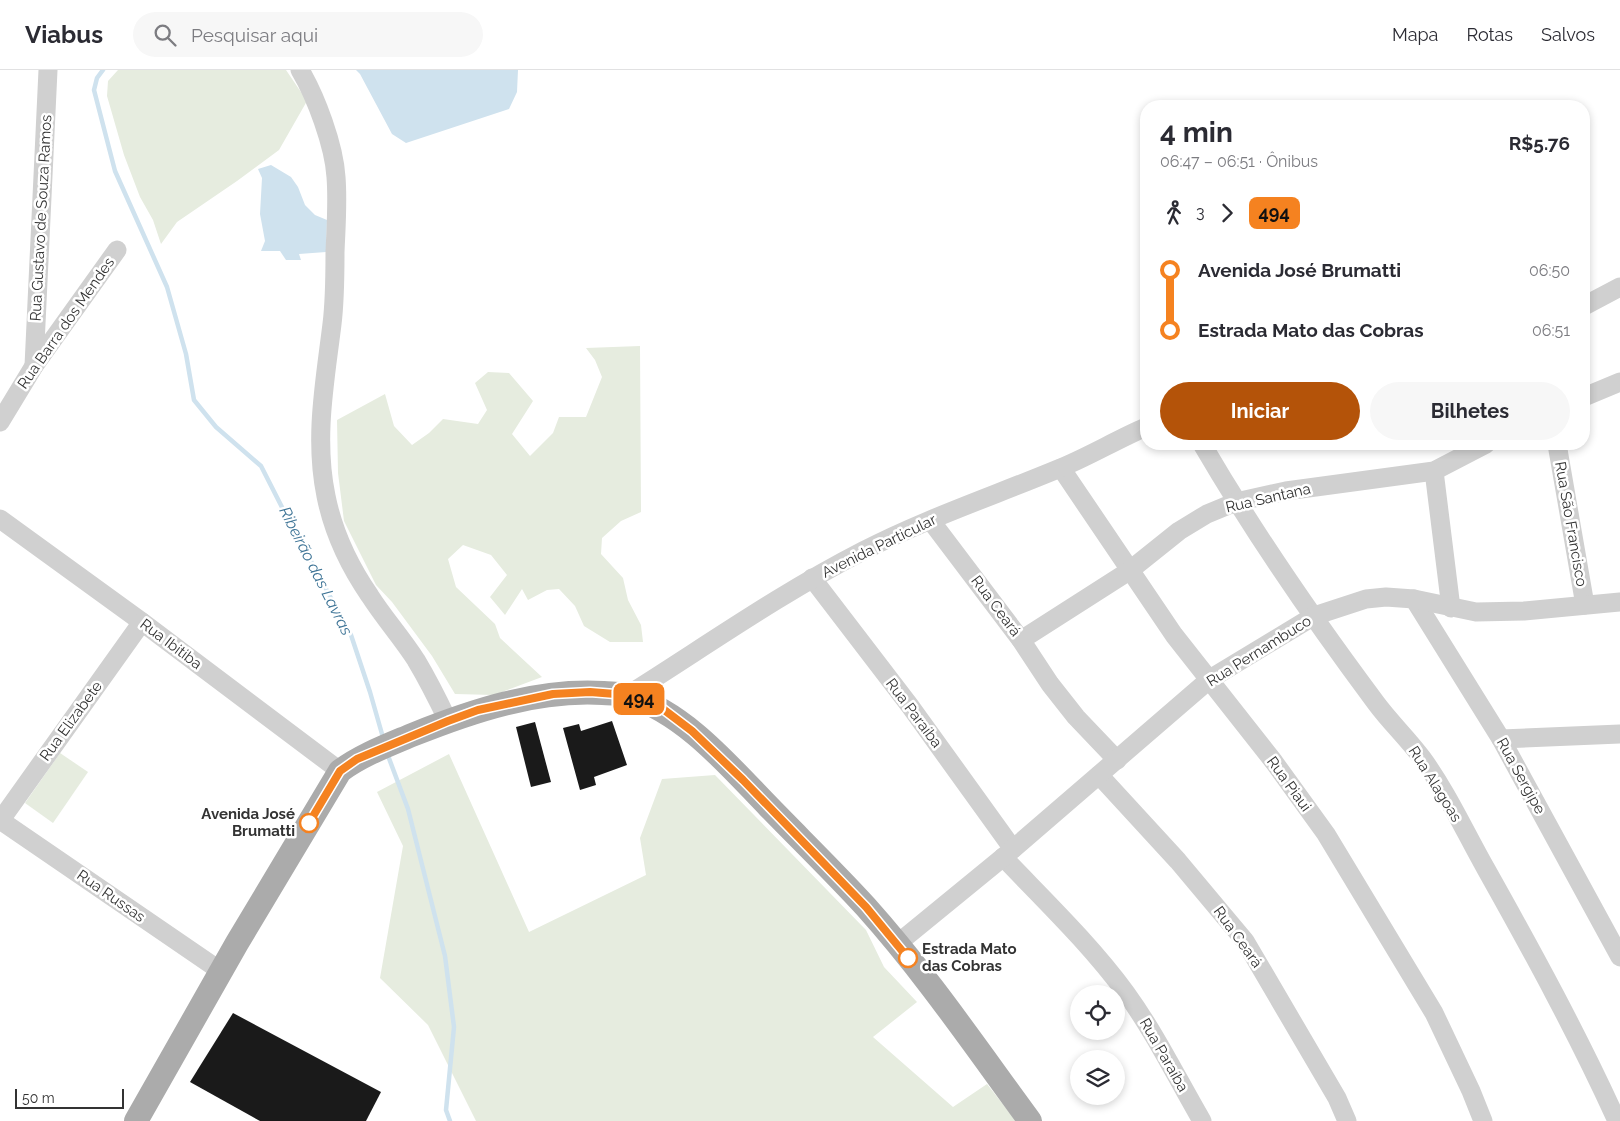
<!DOCTYPE html>
<html lang="pt">
<meta charset="utf-8">
<style>
:root{--surface:#fff;--page:#f7f7f7;--text:#2b2b33;--muted:#7c7c81;--line:#e1e1e2;--accent:#b45309}
body{margin:0;font-family:Raleway,sans-serif;background:var(--page);color:var(--text);height:100vh;display:flex;flex-direction:column;font-size:19px;white-space:nowrap}
*{box-sizing:border-box;margin:0}
p{font-size:16px;color:var(--muted)}
.icon{flex:none;width:28px;height:28px;fill:none;stroke:currentColor;stroke-width:2;stroke-linecap:round;stroke-linejoin:round}
.map{position:relative;flex:1;overflow:hidden}
.panel{position:absolute;left:1140px;top:30px;width:450px;height:350px;display:flex;flex-direction:column;background:var(--surface);border-radius:20px;box-shadow:0 2px 8px #0003}
.panel>*{flex:none}
.badge{padding:0 10px;border-radius:8px;font-size:18px;line-height:32px}
.fabs{position:absolute;left:1070px;top:915px;display:grid;gap:10px}
.fabs a{display:grid;place-items:center;width:55px;height:55px;border-radius:50%;background:var(--surface);box-shadow:0 2px 8px #0003;font-size:25px}
.scale{position:absolute;left:15px;bottom:12px;width:109px;box-sizing:border-box;padding-left:5px;border:2px solid #333;border-top:0;font-size:14px;line-height:18px;white-space:nowrap;color:#333;-webkit-text-stroke:4px #fff;paint-order:stroke}
.map>.badge{position:absolute;translate:-50% -50%;box-shadow:0 0 0 2px #fff}
.legs{display:flex;align-items:center;gap:8px;height:55px;padding:0 20px;font-size:16px}
.legs p{margin-inline-start:auto}
.head{display:flex;align-items:center;justify-content:space-between;height:85px;padding:0 20px}
h1{font-size:28px;font-weight:700;line-height:38px}
.cta{display:flex;gap:10px;margin-top:auto;padding:10px 20px}
.cta a{flex:1;height:58px;border-radius:30px;background:var(--accent);color:#fff;font-size:20px;font-weight:700;line-height:58px;text-align:center}
.cta a+a{background:var(--page);color:var(--text)}
ul{padding:0 20px;list-style:none}
li{display:flex;align-items:center;gap:18px;height:60px;font-size:19px}
li i{display:grid;place-items:center;width:8px;height:100%;margin:0 6px;background:currentColor}
li i::after{content:'';width:12px;height:12px;margin:-6px;border:4px solid;border-radius:50%;background:var(--surface)}
li p{margin-inline-start:auto}
li:first-child i{background:linear-gradient(#0000 50%,currentColor 0)}
li:last-child i{background:linear-gradient(currentColor 50%,#0000 0)}
header{display:flex;align-items:center;gap:30px;box-sizing:border-box;height:70px;padding:0 25px;background:var(--surface);border-bottom:1px solid var(--line)}
header strong{font-size:24px}
nav{display:flex;gap:28px;margin-inline-start:auto;font-size:18px}
.search{width:350px;height:45px;background:var(--page);display:flex;align-items:center;gap:12px;box-sizing:border-box;padding:0 18px;border-radius:28px;color:var(--muted);font-size:19px}
.map>svg:first-child{display:block}
</style>
<header>
<strong>Viabus</strong>
<div class="search"><svg class="icon" aria-label="search" viewBox="0 0 24 24"><circle cx="10" cy="10" r="6"/><path d="M15 15l6 6"/></svg>Pesquisar aqui</div>
<nav><a>Mapa</a><a>Rotas</a><a>Salvos</a></nav>
</header>
<div class="map">
<svg width="1620" height="1051" viewBox="0 0 1620 1051">
<rect width="100%" height="100%" fill="#fff"/>
<g fill="#e6ecdf">
<path d="M118,0H286L307,31L279,80L237,111L177,152L161,174L153,150L140,127L124,85L107,26L108,11Z"/>
<path d="M640,276L641,442L621,451L602,468L601,484L623,508L628,530L641,555L643,572H610L584,556L575,536L559,519L547,520L528,530L522,519L505,545L490,527L507,505L491,485L463,475L448,489L456,517L495,554L500,568L542,607L494,625L455,624L432,586L392,532L376,515L344,451L338,403L337,350L385,324L394,356L412,375L429,363L443,349L478,354L487,340L475,313L488,302L509,303L533,331L512,364L530,386L553,363L559,347H586L602,307L595,290L586,278Z"/>
<path d="M60,683L88,702L53,753L25,733Z"/>
<path d="M449,684L529,862L646,805L640,768L662,709L715,705L866,860L884,897L917,932L873,967L953,1037L987,1014L1016,1051H476L428,955L380,908L403,776L377,722Z"/>
</g>
<g fill="#cfe2ee">
<path d="M356,0H518L517,22L509,39L406,73L392,64L360,4Z"/>
<path d="M271,95L291,107L298,117L305,135L315,145L327,150L326,182L299,184L301,190H286L280,181H261L265,171L260,144L262,108L258,99Z"/>
</g>
<g fill="none" stroke-linecap="round" stroke-linejoin="round">
<g stroke="#cfe2ee" stroke-width="4.5">
<path d="M103,0L97,8L94,20L115,101L167,217L186,284L194,330L216,357L261,396L287,447L351,565L370,622L384,671"/>
<path d="M387,683L408,739L445,886L454,957L446,1040L450,1051"/>
</g>
</g>
<g fill="#1a1a1a">
<path d="M612,651L627,695L594,707L596,715L580,720L563,658L579,654L581,661Z"/>
<path d="M535,652L551,712L531,717L516,657Z"/>
<path d="M233,943L381,1022L366,1051H260L190,1012Z"/>
</g>
<g fill="none" stroke-linecap="round" stroke-linejoin="round">
<g stroke="#d0d0d0" stroke-width="19">
<path d="M300,0C316,27 334,75 336,107C338,132 336,157 335,182C335,206 335,230 332,254C325,312 314,368 326,426C333,461 350,497 370,526C384,548 402,568 416,590C428,610 438,630 448,651"/>
<path d="M1584,236L1620,217"/>
<path d="M34,296L48,0"/>
<path d="M1584,327L1620,312"/>
<path d="M0,352L34,296L117,180"/>
<path d="M1202,374C1254,463 1314,550 1376,633C1390,652 1408,669 1422,688C1447,722 1465,762 1486,799C1532,881 1578,965 1617,1051"/>
<path d="M1557,374L1585,535"/>
<path d="M1061,398L1174,565L1274,692L1326,764L1434,943L1471,1021L1483,1051"/>
<path d="M1434,401L1451,538"/>
<path d="M0,449L142,552L340,701"/>
<path d="M931,451L1021,570L1050,614L1076,647L1117,690"/>
<path d="M812,508L910,636L1013,779"/>
<path d="M1414,529L1501,669L1620,887"/>
<path d="M1021,570L1129,501L1179,461L1207,444L1236,432L1286,421L1434,401L1486,374"/>
<path d="M628,625C706,576 781,523 863,481C925,449 993,426 1058,399C1088,387 1116,370 1146,357"/>
<path d="M1501,669L1620,664"/>
<path d="M1099,705L1178,791L1245,871L1337,1028L1347,1051"/>
<path d="M0,750L222,902"/>
<path d="M0,751L142,552"/>
<path d="M1003,787C1045,831 1090,874 1126,923C1155,963 1177,1008 1202,1051"/>
<path d="M897,874L1013,779L1210,609L1314,546L1366,529L1386,527L1414,529L1476,542L1524,541L1620,532"/>
</g>
<path stroke="#ababab" stroke-width="24" d="M136,1051L237,873L340,701C362,685 386,676 412,665C472,641 537,619 603,623C612,624 622,623 630,626C686,644 729,696 769,737C801,770 835,803 866,837C926,904 977,979 1030,1051"/>
</g>
<g fill="none" stroke-linecap="round" stroke-linejoin="round">
<g stroke="#fff" stroke-width="11">
<path id="line-1" d="M309,753L340,701L357,689L448,651L478,640L553,624L590,622L628,625L663,639L692,661L743,710L866,837L908,888"/>
</g>
<use href="#line-1" stroke="#f58220" stroke-width="8"/>
</g>
<g fill="#fff" stroke="#f58220" stroke-width="2.5">
<circle cx="309" cy="753" r="9"/>
<circle cx="908" cy="888" r="9"/>
</g>
<g text-anchor="middle" dominant-baseline="central" stroke-width="5" stroke-linejoin="round" paint-order="stroke">
<g font-size="15" fill="#333" stroke="#fff">
<text transform="translate(41 148) rotate(-87)">Rua Gustavo de Souza Ramos</text>
<text transform="translate(66 253) rotate(-55)">Rua Barra dos Mendes</text>
<text transform="translate(1268 428) rotate(-13)">Rua Santana</text>
<text transform="translate(1571 454) rotate(80)">Rua São Francisco</text>
<text transform="translate(879 476) rotate(-26)">Avenida Particular</text>
<text transform="translate(996 536) rotate(53)">Rua Ceará</text>
<text transform="translate(171 574) rotate(37)">Rua Ibitiba</text>
<text transform="translate(1259 581) rotate(-32)">Rua Pernambuco</text>
<text transform="translate(914 643) rotate(53)">Rua Paraíba</text>
<text transform="translate(71 651) rotate(-54)">Rua Elizabete</text>
<text transform="translate(1521 706) rotate(61)">Rua Sergipe</text>
<text transform="translate(1289 714) rotate(54)">Rua Piaui</text>
<text transform="translate(1435 714) rotate(58)">Rua Alagoas</text>
<text transform="translate(111 826) rotate(35)">Rua Russas</text>
<text transform="translate(1238 867) rotate(54)">Rua Ceará</text>
<text transform="translate(1164 985) rotate(60)">Rua Paraíba</text>
</g>
<g font-size="15" font-weight="bold" fill="#333" stroke="#fff" text-anchor="end">
<text x="295" y="744">Avenida José<tspan x="295" dy="17">Brumatti</tspan></text>
<text x="922" y="879" text-anchor="start">Estrada Mato<tspan x="922" dy="17">das Cobras</tspan></text>
</g>
<g font-size="16" font-style="italic" fill="#3f7597" stroke="#fff">
<text transform="translate(316 501) rotate(63)">Ribeirão das Lavras</text>
</g>
</g>
</svg>
<div class="fabs">
<a><svg class="icon" aria-label="locate" viewBox="0 0 24 24"><circle cx="12" cy="12" r="6"/><path d="M12 2v4M12 18v4M2 12h4M18 12h4"/></svg></a>
<a><svg class="icon" aria-label="layers" viewBox="0 0 24 24"><path d="M12 4l9 5-9 5-9-5zM3 14l9 5 9-5"/></svg></a>
</div>
<div class="scale">50 m</div>
<b class="badge" style="left:639px;top:629px;background:#f58220;color:#111">494</b>
<section class="panel">
<div class="head"><div><h1>4 min</h1><p>06:47 – 06:51 · Ônibus</p></div><b>R$5.76</b></div>
<div class="legs"><svg class="icon" aria-label="walk" viewBox="0 0 24 24"><circle cx="13" cy="4" r="2"/><path d="M13 8l-2 6 4 7M11 14l-3 7M7 12l3-4h3l4 4"/></svg>3<svg class="icon" aria-label="forward" viewBox="0 0 24 24"><path d="M9 5l7 7-7 7"/></svg><b class="badge" style="background:#f58220;color:#111">494</b></div>
<ul>
<li><i style="color:#f58220"></i><b>Avenida José Brumatti</b><p>06:50</p></li>
<li><i style="color:#f58220"></i><b>Estrada Mato das Cobras</b><p>06:51</p></li>
</ul>
<div class="cta"><a>Iniciar</a><a>Bilhetes</a></div>
</section>
</div>
